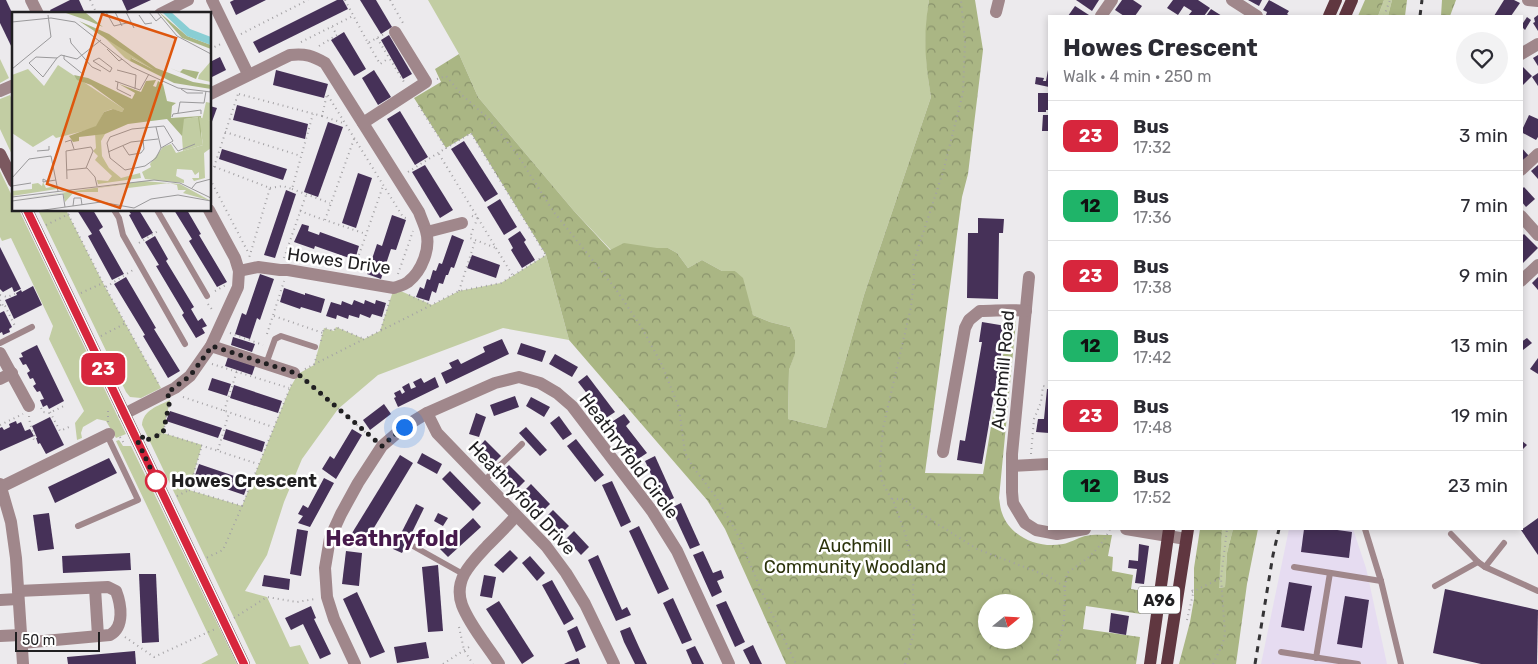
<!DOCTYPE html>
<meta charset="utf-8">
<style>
:root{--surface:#fff;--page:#f2f2f3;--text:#2b2b33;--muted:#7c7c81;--line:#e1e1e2}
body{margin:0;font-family:Rubik,sans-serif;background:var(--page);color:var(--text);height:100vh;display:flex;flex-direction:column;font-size:19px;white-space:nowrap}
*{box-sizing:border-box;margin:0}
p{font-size:16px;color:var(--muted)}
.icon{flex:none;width:28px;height:28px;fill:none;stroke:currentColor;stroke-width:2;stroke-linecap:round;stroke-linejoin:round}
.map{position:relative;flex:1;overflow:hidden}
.side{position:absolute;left:1048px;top:15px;width:475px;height:515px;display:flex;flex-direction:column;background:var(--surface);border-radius:0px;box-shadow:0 2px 8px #0003}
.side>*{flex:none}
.badge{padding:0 10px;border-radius:8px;font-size:18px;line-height:32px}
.needle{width:32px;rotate:72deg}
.fabs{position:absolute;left:978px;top:594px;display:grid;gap:10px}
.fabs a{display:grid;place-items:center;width:55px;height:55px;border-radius:50%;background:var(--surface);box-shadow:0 2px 8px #0003;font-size:25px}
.scale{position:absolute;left:15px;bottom:12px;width:85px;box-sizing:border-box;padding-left:5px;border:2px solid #201f21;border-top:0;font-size:14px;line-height:18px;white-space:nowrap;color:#201f21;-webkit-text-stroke:4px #fff;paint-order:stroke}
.you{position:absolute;width:25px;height:25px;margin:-12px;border:4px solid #fff;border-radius:50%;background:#1a73e8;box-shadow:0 0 0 8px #1a73e833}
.map>.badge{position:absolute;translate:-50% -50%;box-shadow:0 0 0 2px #fff}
.round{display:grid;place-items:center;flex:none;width:52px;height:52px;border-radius:26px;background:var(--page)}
.head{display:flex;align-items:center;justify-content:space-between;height:85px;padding:0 15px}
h1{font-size:24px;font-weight:700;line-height:38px}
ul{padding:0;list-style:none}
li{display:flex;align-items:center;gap:15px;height:70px;padding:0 15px;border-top:1px solid var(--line)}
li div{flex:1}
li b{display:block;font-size:19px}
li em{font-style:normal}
li .badge{min-width:55px;font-weight:700;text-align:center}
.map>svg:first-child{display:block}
</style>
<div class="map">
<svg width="1538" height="664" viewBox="0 0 1538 664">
<defs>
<pattern id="forest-crowns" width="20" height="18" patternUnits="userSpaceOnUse" patternTransform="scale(1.25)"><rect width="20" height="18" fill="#aab684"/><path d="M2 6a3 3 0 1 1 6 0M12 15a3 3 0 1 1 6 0" fill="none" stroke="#8a936c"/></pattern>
</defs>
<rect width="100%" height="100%" fill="#eceaed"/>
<path fill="#e6dcf1" d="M1289,529H1353L1366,568L1387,664H1261Z"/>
<g fill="#c2cda3">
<path d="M428,0H929C924,34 925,63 931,97L864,295L826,428L788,419L789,370L795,353V340L790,327L770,322L753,315L747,298L735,271H722L702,260L688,268L677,253L668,248L611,250L574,211L478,97L459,54Z"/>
<path d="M1384,0H1392L1388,16H1378Z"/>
<path d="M0,59L9,78L0,83Z"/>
<path d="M10,95L14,104V159L0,129V99Z"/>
<path d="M0,171L14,200V210H19L126,434L116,438L106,421L97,419L83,427L81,433L82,438L77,440L75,423L84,411L49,339L53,326L11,238L2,241L0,237Z"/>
<path d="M38,210H66L103,283L161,388L141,398L130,397L126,392Z"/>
<path d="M546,255L569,340L503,328L378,375L338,409L302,459L284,502L267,555L245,591L267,597L290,647L300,645L309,664H256L142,425C143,410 158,406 170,400L163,433L202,445L189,490L242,506L290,388L298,374L314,365L324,328L334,331L336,327L364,339L380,331L394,288L432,305L459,291L501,283Z"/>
<path d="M119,440L123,446H131L237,664H201L218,655L116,441Z"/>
<path d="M1222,529H1233L1227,553L1225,587L1218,588Z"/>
</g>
<g fill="url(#forest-crowns)" fill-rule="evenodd">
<path d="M929,0H975L983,50L968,174L962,197L925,473L983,474L1009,320H1012L1016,322L999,498C1000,503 1000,508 1002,513C1010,537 1039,549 1063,544C1070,543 1077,538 1085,536C1094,534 1103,535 1112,535L1108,556L1113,557L1112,571L1133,575L1131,589L1143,591L1141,614L1086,606L1083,629L1140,637L1136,664H786L725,529L707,500L569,340L546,255L471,133L446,148L414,98L441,82L435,69L459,54L478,97L574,211L610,250L624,243L657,248H668L677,253L688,268L702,260L722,271H735L743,278L753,315L770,322L790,327L795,340V354L789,370L788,419L826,428L864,295L931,97C925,62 923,35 929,0ZM986,602H1024V640H986Z"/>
<path d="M1365,0H1384L1378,16H1358Z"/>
<path d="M1392,0H1407L1405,16H1388Z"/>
<path d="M1442,0H1456L1450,16H1441Z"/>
<path d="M1200,529H1222L1219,588L1225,587L1227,553L1233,529H1258L1247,584L1236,664H1179L1190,622L1194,599V568Z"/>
</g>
<g fill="#463158">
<path d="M0,0H6L14,17V52L0,23Z"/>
<path d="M70,0H79L84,11L80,14H52L50,10Z"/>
<path d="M122,0H151L127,11Z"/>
<path d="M234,0H266L236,15L230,2Z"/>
<path d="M337,0H343L348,9L259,53L253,42Z"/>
<path d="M360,0H376L392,27L381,34Z"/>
<path d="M1076,0H1099L1092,11Z"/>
<path d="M1122,0H1133L1142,6L1135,16H1124L1115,10Z"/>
<path d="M1173,0H1198L1210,8L1204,16H1188L1192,11L1184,6L1178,15L1167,8Z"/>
<path d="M1248,0H1262L1259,6Z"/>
<path d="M1269,0L1289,11L1287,14L1290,16H1268L1266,15L1267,12L1263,10Z"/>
<path d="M1504,0H1514L1520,3L1511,16H1494Z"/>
<path d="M1075,6L1089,15L1088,16H1068Z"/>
<path d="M1211,9L1222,16H1206Z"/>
<path d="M1538,15V31L1533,23L1535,22L1534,18Z"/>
<path d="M1527,17L1531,20L1525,30L1521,26Z"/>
<path d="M344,32L366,69L354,76L331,40Z"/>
<path d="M389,35L412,74L403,79L381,40Z"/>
<path d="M1538,55V66L1533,58Z"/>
<path d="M220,57L226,70L210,78V62Z"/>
<path d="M1521,65L1532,76L1523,85L1521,83Z"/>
<path d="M276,70L328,84L324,98L273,85Z"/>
<path d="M374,70L391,97L378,105L362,78Z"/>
<path d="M1048,70L1049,87L1035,84L1036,77L1044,78L1043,81H1046Z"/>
<path d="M1538,73V86L1532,77Z"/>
<path d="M1038,93H1049V110H1046V112H1038Z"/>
<path d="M237,105L308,124L305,139L233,120Z"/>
<path d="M210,106L217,108L210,127Z"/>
<path d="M400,111L428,157L415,165L387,119Z"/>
<path d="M1043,115H1049V131H1042Z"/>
<path d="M1529,115L1538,119V137L1536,140L1521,132Z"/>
<path d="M328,122L343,127L318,197L304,192Z"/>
<path d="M464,141L498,194L485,202L451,149Z"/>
<path d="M1521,147L1529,156L1521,162Z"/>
<path d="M222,149L287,169L283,180L219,159Z"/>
<path d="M425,165L453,210L440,218L412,172Z"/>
<path d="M1538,165V179L1531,171Z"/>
<path d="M358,173L372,178L356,228L342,223Z"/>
<path d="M1524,187L1535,199L1526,207L1521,201V190Z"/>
<path d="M286,190L296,194L275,258L264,255Z"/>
<path d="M500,199L517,227L504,235L487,207Z"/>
<path d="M77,210H93L103,227L99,230L124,274L112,280L88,236L92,234Z"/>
<path d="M128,210H139L153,233L142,239L129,215L131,214Z"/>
<path d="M174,210H187L201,234L199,235L227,282L217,287L189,241L192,239Z"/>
<path d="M392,215L406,220L396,250L391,249L381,279L367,274L377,244L382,246Z"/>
<path d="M978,218L1004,219L1003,233H999L998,299L967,298L968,233H978Z"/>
<path d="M302,224L309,226L308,231L319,235L320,232L359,246L355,260L315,246L314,249L294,242Z"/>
<path d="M520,231L526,240L524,242L535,260L522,268L511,250L513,248L508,239Z"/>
<path d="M1524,234L1538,248L1521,265V237Z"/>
<path d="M452,235L464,240L454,268L451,267L448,275H446L443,284L439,283L436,293L432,291L429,301L416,297L420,287L424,289L427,279L430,280L433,270L436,271L439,263L442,264Z"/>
<path d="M155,236L168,259L166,261L194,307L191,309L198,321L202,318L207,326L202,328L205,333L196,338L182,315L184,313L156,266L159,265L145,242Z"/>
<path d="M0,247L21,289L14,292L12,287L3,292L0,289Z"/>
<path d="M472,255L500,265L496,278L467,268Z"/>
<path d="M260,274L274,279L260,320L257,318L250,339L235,334L242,313L246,315Z"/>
<path d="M126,277L156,328L154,329L180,371L168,378L143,336L145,335L114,284Z"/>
<path d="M1538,277V290L1532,283Z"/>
<path d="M33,286L42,305L14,319L5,300L17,295L16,293L21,290L22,292Z"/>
<path d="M284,288L305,295V293L325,299L321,313L301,307L300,309L280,302Z"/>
<path d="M354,300L364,304L365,300L375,304L376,300L386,303L382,317L372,314L370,318L360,314L359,318L349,315L348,319L337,315L336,319L326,316L331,302L341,305L342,301L352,305Z"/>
<path d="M4,311L12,327L9,329L10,332L3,335L2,332L0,333V313Z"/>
<path d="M982,322L1006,326L982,464L957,460L960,440L965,441L982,342H979Z"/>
<path d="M233,337L255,344L252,352L231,345Z"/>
<path d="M1527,338L1532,343L1523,350L1521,348V342Z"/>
<path d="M502,339L509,354L446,384L441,373L452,368L449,363L458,359L461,364L485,352L483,347Z"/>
<path d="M521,343L546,351L542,362L517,354Z"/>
<path d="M37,345L64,401L49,409L47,405L43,407L40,400L44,399L40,391L37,392L33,386L36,384L33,378L30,379L27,373L30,371L26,364L23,365L19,358L23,357L21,353Z"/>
<path d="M555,354L578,367L572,377L549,364Z"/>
<path d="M228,357L255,366L252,375L225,366Z"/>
<path d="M1538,358V374L1530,369Z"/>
<path d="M587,375L615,412L606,418L578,382Z"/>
<path d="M435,377L439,387L398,407L394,398L396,397L394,393L400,390L402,394L405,392L402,387L409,383L411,389L416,387L413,382L421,378L424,383Z"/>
<path d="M212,378L231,384L227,396L208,390Z"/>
<path d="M234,385L282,401L278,413L230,398Z"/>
<path d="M1047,389H1049V433L1036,432L1038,419H1044Z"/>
<path d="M515,396L519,407L494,416L490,405Z"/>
<path d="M531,397L550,407L544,417L526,406Z"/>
<path d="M384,404L391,414L370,430L363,420Z"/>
<path d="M170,411L222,428L218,438L166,421Z"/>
<path d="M476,413L486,417L479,437L469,434Z"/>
<path d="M624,414L630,422L626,426L647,453L638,459L610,423Z"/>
<path d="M559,416L572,434L563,440L550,423Z"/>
<path d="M50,417L64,445L46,454L40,443L38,444L36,438H37L32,426Z"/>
<path d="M16,421L17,424L21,422L25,431L30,429L34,436L0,451V428L2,427L4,430L10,427L9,424Z"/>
<path d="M526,427L547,450L540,456L519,433Z"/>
<path d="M226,429L265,442L262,452L223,439Z"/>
<path d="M352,429L362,435L336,479L322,469L330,456L334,459Z"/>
<path d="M576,439L604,475L595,482L567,446Z"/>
<path d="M485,440L501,456L493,464L478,448Z"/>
<path d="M1521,440L1527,445L1521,451Z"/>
<path d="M422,453L442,464L437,474L417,463Z"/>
<path d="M400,455L413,463L363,546L349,538Z"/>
<path d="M655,456L674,498L664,503L645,461Z"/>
<path d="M109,458L117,473L55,503L48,487Z"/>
<path d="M199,464L249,481L244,495L194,478Z"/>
<path d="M509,465L525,481L517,489L501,472Z"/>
<path d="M450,471L481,503L473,511L442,479Z"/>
<path d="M324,478L334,483L310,527L298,523L303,516L298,514L303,505L308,508Z"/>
<path d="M612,481L631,522L621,527L602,485Z"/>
<path d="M531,484L550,504L542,512L523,492Z"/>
<path d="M681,503L700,545L690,549L671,508Z"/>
<path d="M416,504L424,508L402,553L393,549Z"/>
<path d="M553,510L569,526L561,534L545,518Z"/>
<path d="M49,513L54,549L38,551L33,515Z"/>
<path d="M438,513L448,518L443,526L434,521Z"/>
<path d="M473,518L481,527L448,557L440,549Z"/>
<path d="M1538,518V555L1521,530Z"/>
<path d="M639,526L669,589L658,594L629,531Z"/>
<path d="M297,529L308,531L301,576L290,574Z"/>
<path d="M1304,529H1330L1352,532L1349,558L1301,552Z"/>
<path d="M574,531L589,547L581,555L566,539Z"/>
<path d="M1139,544L1149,546L1144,584L1135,583L1137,569L1128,568L1129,560L1138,561Z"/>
<path d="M510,550L518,558L503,573L494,565Z"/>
<path d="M346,551L362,553L359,586L342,584Z"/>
<path d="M703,551L713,573L721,570L724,578L717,581L722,592L712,597L693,555Z"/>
<path d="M130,553L131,570L63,573L62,556Z"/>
<path d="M598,555L622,610L627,607L631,615L616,621L588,560Z"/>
<path d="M530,556L545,573L537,581L522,563Z"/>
<path d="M438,565L443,631L428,632L422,567Z"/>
<path d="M139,574H156L159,642L142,643Z"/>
<path d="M264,575L290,579L289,590L262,586Z"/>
<path d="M484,575L496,577L492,598L480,596Z"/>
<path d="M552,580L574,619L564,625L542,585Z"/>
<path d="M1289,582L1312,586L1304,631L1281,627Z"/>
<path d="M1445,589L1538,610L1537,664H1481L1433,653Z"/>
<path d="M357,592L385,652L370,658L343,599Z"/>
<path d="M1345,596L1369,600L1362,648L1337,644Z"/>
<path d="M673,598L692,640L682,644L663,603Z"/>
<path d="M499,601L534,656L522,664L486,609Z"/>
<path d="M726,601L745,642L735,647L716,605Z"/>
<path d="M311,606L316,618L314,619L331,654L320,659L303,624L291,630L285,618Z"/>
<path d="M1111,613L1129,616L1126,635L1109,632Z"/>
<path d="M577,626L586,647L576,652L567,631Z"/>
<path d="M630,627L639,647L647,664H635L624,642L620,631Z"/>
<path d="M426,642L429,658L397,663L394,647Z"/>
<path d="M753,645L758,656L762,664H750L743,650Z"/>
<path d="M695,646L704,664H692L686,650Z"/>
<path d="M135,651L136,664H68L67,657Z"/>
<path d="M578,658L580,664H564L568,662Z"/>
</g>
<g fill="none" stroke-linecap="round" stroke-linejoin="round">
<g stroke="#a4a2a5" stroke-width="2" stroke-dasharray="1 4" stroke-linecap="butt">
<path d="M90,0L97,14"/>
<path d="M345,0L368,43L384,34"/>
<path d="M390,0L403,23"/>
<path d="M1384,16L1390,0"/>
<path d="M241,34L308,0"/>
<path d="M377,38L404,82"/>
<path d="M301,42L353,16"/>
<path d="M368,43L380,64L389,58"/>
<path d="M319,46L337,35L332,27"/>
<path d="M210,49L221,44"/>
<path d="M437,79L446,76L463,96L488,118L517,154L553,211L615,288L642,328L662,365L679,408L685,453L693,467L716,497L737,533L764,597L796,664"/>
<path d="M239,94L322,116L327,94L403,217L408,219"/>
<path d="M322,116L343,123"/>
<path d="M225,132L301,156"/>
<path d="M354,139L325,220L366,234"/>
<path d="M439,154L513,276"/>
<path d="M210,165L270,188L249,258"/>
<path d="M214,167L238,94"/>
<path d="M408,172L446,148"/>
<path d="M210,179L249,254"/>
<path d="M270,188L283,186L292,189L313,114"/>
<path d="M292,189L330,203"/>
<path d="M66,210L103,283L158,383"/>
<path d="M300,211L324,220"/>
<path d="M472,216L477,218L475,225"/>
<path d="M46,225L69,214"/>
<path d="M473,229L470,238L496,248"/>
<path d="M139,243L158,231"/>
<path d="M284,258L306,195"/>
<path d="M354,269L383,186"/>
<path d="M398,274L413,231"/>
<path d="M106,287L133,270"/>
<path d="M215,291L226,285"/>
<path d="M459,291L475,241"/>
<path d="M81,293L103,283"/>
<path d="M0,295L7,297L15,294"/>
<path d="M409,295L431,305"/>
<path d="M0,300L3,306"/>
<path d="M208,304L214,312"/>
<path d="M0,305L5,306L15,326"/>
<path d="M274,316L323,333"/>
<path d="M381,330L390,299"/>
<path d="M230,333L263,345"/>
<path d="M267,334L284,281"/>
<path d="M101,336L126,323"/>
<path d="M321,341L324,328L334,331L336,327L364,339"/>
<path d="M212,364L289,388"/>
<path d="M314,365L317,355"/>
<path d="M305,369L459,291L501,283L546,255L471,133L446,148L417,103"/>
<path d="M304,379L372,438"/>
<path d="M183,397L273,427"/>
<path d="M41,408L43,412L49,413L64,406"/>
<path d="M224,411L237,371"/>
<path d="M50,412L60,431L69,427"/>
<path d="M29,416L30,424L35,437L33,438L36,443"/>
<path d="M108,422V409"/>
<path d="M0,425L23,414"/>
<path d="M163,433L258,464"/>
<path d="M120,437L125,445"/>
<path d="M150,438L163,433L169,405"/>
<path d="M218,450L229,413"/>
<path d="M1031,454L1034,419L1041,402L1043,386L1049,387"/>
<path d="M189,490L242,506L223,550L206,558"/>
<path d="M177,496L189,490L202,445"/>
<path d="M892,499H904L917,511L977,549L1048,576L1065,587L1064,621L1055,664"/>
<path d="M242,506L292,383"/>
<path d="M1065,587L1067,573C1087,559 1099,551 1110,529"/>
<path d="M1192,592L1221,578"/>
<path d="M234,618L267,597L297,602L315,599"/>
<path d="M1187,620L1193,594L1192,588"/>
<path d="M459,627L464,650L473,664"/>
<path d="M125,637L154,657L215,629"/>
<path d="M443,664L472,645"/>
<path d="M905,664L914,632L913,589L914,572L905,533L894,503L882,482L880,463L883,428L911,307L914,279L913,264L943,172L963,93L965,41L961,0"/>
<path d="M1213,664L1223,643L1225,634L1221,578L1227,529"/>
</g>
<g stroke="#a0878b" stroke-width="6">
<path d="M114,210L119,218L123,235L185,344"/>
<path d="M157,210L207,296"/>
<path d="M0,343L32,327"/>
<path d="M266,364L275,339L281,336L315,347"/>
<path d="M484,481L522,444"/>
<path d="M78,526L138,500L107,435"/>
<path d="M1365,529L1381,581L1401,664"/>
<path d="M1451,534L1478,562L1485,567L1538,591"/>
<path d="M413,546L463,574"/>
<path d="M1294,567L1381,581"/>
<path d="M1485,567L1504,543"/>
<path d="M1435,586L1478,562"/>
<path d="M1281,652L1358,664"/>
<path d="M1316,658L1330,573"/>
</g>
<g stroke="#a0878b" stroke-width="12">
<path d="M31,0L38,14"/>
<path d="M212,0L248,74"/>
<path d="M1232,0L1257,16"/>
<path d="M1528,0L1538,1"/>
<path d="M996,12L999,0"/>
<path d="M160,14L188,0"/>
<path d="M1101,16L1112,0"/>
<path d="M1521,54L1538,44"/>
<path d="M0,91L14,85"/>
<path d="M210,94L290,55C305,53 313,56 325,63L419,212C421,218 424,224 426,231C431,248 422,271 408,282C404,285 399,286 394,288L288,270H280L258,267L239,271"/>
<path d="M363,123L426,82L395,32"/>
<path d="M1521,170L1538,154"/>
<path d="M1521,216L1538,235"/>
<path d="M427,232L462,223"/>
<path d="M1029,277L1012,454V492L1013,503L1025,523L1036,530L1057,534L1085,529"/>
<path d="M1521,281L1538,265"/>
<path d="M211,346L294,373"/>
<path d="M0,353L29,406"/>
<path d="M0,379L12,373"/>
<path d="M427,413L437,433L546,546L566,573L585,604L614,664"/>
<path d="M124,414L175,388L190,376L211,346L238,287L239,271L235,258L209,210"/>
<path d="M943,452L965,328L969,320L980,311C996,311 1011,309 1026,311"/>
<path d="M1012,466L1049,464"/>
<path d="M0,484L11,522L16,558L23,664"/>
<path d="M1,487L109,434"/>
<path d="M1126,529L1186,539"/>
<path d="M95,588L98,636"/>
<path d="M18,591L108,587L116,591C121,604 125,627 110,635L22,643"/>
<path d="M0,600L18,599"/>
<path d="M0,636L21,635"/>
<path d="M355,664L334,619L327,597L325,568L330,538L341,514L358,483L382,446L404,427L427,413L495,383L519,377L540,383L557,393L572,406L652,511L677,551L729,664"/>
<path d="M499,664C487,645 470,626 462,605C453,580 471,563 487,546C497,536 507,526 516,516"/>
</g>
<g stroke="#7b585f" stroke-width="12">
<path d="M0,154L14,182"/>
<path d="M27,210L244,664"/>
</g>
<g stroke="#603740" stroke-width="12">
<path d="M1329,16L1336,0"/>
<path d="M1345,16L1352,0"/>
<path d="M1150,664L1169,529"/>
<path d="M1167,664L1188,529"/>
</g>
<g stroke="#353436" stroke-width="3" stroke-dasharray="6 6" stroke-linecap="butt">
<path d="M1420,16L1422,0"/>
<path d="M1255,664L1273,555L1279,529"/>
</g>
</g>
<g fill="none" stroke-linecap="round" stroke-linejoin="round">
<g stroke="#fff" stroke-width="11">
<path id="line" d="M27,210L244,664"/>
</g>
<use href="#line" stroke="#d7263d" stroke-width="8"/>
<path stroke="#201f21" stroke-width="5" stroke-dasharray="0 9" d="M156,481L159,486L137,440L145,436L147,440L163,433L170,400L167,393L190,376L212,346L298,374L382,446L404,427"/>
</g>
<circle fill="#fff" stroke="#d7263d" stroke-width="2.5" cx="156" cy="481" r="10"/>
<g text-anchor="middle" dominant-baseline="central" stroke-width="5" stroke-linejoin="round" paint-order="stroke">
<rect fill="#fff" stroke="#636264" stroke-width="1" x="1138" y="586.5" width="42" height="27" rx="4"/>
<g font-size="16" font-weight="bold" fill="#201f21">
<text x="1159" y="600">A96</text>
</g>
<g font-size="18" fill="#201f21" stroke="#fff">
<text transform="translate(339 261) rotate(8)">Howes Drive</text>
<text transform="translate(1003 370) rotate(-85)">Auchmill Road</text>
<text transform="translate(629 456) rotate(53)">Heathryfold Circle</text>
<text transform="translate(522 498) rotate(47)">Heathryfold Drive</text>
</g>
<g font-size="18" font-weight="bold" fill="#201f21" stroke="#fff" text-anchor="start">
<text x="171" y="481">Howes Crescent</text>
</g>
<g font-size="18" fill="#2c330c" stroke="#fff">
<text x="855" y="546">Auchmill<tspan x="855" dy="21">Community Woodland</tspan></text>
</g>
<g font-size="22" font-weight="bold" fill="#471a4c" stroke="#fff">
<text x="392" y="538">Heathryfold</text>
</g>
</g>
<g transform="translate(12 12)">
<rect width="199" height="199" fill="#eceaed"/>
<path d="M85,18L94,24L144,59L120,46L118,49L113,46L90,23L81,19ZM46,53L112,97L110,100L100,97L92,100L85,114L79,117L44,126L41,123L21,135L0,121V63L16,57L32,74ZM187,105L191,133L171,139L169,111L172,107ZM83,121L93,122L89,129L90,144L97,156L109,166L128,161L129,166L86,172L85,168L96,169L100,164L83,148L86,144L81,139L84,136ZM131,169L168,172L199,189L171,181L174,178H166L165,173L157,171L116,176L115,172L86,176V180H62L53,190L51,181L0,188ZM31,170L34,176L44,174L45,177L0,184V179L20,177V172L26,171L30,174Z" fill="#c2cda3"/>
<path d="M51,0L74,1L91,15L77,9ZM147,0L175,24L199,33V37L170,26ZM67,9L97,22L144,56L181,70L199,73V77L162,71L118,49L119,46L142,58ZM158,56L168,60L171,57L187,60L184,67ZM62,63L76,66L120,87L123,81L107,72L129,80L134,69L144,68L141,74L144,75L146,69L151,72L155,89L164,91L160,94L159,106L189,104V127L186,105L172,107L170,124L155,107L116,112L93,122L67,125V129L61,130L57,124L84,114L92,100L101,97L110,100L112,97L79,73L65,68Z" fill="#aab684"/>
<path d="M199,49V70L186,67L187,63Z" fill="#c2cda3"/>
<path d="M187,105L199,109V136L192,141L193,166L182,169L180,166H187V160L183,163L180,158L165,157L164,164L172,168V171L133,167L130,160L139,155L138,152L151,135L159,132L164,141L191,133Z" fill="#c2cda3"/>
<path d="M194,90L199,91V109L190,108Z" fill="#c2cda3"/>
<path d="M150,0H159L178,17L199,25V33L175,24Z" fill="#89ced4"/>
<path fill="none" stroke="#9a999b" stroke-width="1" d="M94,0L102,14L119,10M103,0L110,14M114,0L122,16M137,0L144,9L149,5M145,0L165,24L199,42M127,3L133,12L140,11M0,10L39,6L63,10L120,55L166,76L199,80M58,26L59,31L80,55L89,59M95,37L107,49L110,47M52,43V47L72,63M45,46L31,65L17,51L24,45L45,46L49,43L65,47L89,28M87,46L100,56L98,60L81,49ZM0,57L39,25L36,3M105,58L124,63L123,77M103,69L128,78L137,62M106,70L105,77L119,84M169,77L175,81H191M166,101L168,90L192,91L194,79M160,105L161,102L189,98V102M152,114L161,129L149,136L144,146L133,154L113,158L98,146L95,131L98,125L120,117ZM144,115L149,136M53,130L59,128L62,137M160,131L166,139L183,132M111,134L117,143L129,141L132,137L131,128M25,139L37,138V134M96,140L119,130L146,127M55,158L75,156L83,165L85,174M0,166L17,147L39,144L46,179M55,167L54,139L79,135L81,139L74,156M35,169L31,167V170L44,168M0,174L19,171M180,176L184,171L199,167M0,185L142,168L168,171L199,186M0,189L51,182L53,195M61,194L62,186H69L70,193M25,199L89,190L122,196L139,187L166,183L199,189"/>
<path fill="#de560d" fill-opacity="0.15" stroke="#de560d" stroke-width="2.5" d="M90,2L164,26L108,196L35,172Z"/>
<rect width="199" height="199" fill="none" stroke="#201f21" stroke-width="2.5"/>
</g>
</svg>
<div class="fabs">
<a><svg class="needle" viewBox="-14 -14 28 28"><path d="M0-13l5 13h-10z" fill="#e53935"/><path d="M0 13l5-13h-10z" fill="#7c7c81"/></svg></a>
</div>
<div class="scale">50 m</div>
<div class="you" style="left:404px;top:427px"></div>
<b class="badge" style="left:103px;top:369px;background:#d7263d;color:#fff">23</b>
<section class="side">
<div class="head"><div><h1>Howes Crescent</h1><p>Walk · 4 min · 250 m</p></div><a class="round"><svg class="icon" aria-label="heart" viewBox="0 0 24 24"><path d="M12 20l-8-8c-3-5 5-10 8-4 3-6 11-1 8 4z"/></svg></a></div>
<ul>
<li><span class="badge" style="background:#d7263d;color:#fff">23</span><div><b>Bus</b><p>17:32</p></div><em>3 min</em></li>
<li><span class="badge" style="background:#1fb469;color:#111">12</span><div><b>Bus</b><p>17:36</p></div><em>7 min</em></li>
<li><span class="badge" style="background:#d7263d;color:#fff">23</span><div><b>Bus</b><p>17:38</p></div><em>9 min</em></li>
<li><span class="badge" style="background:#1fb469;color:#111">12</span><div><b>Bus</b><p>17:42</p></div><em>13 min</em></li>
<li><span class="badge" style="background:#d7263d;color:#fff">23</span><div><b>Bus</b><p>17:48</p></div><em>19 min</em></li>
<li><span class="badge" style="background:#1fb469;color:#111">12</span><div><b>Bus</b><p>17:52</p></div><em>23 min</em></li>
</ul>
</section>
</div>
